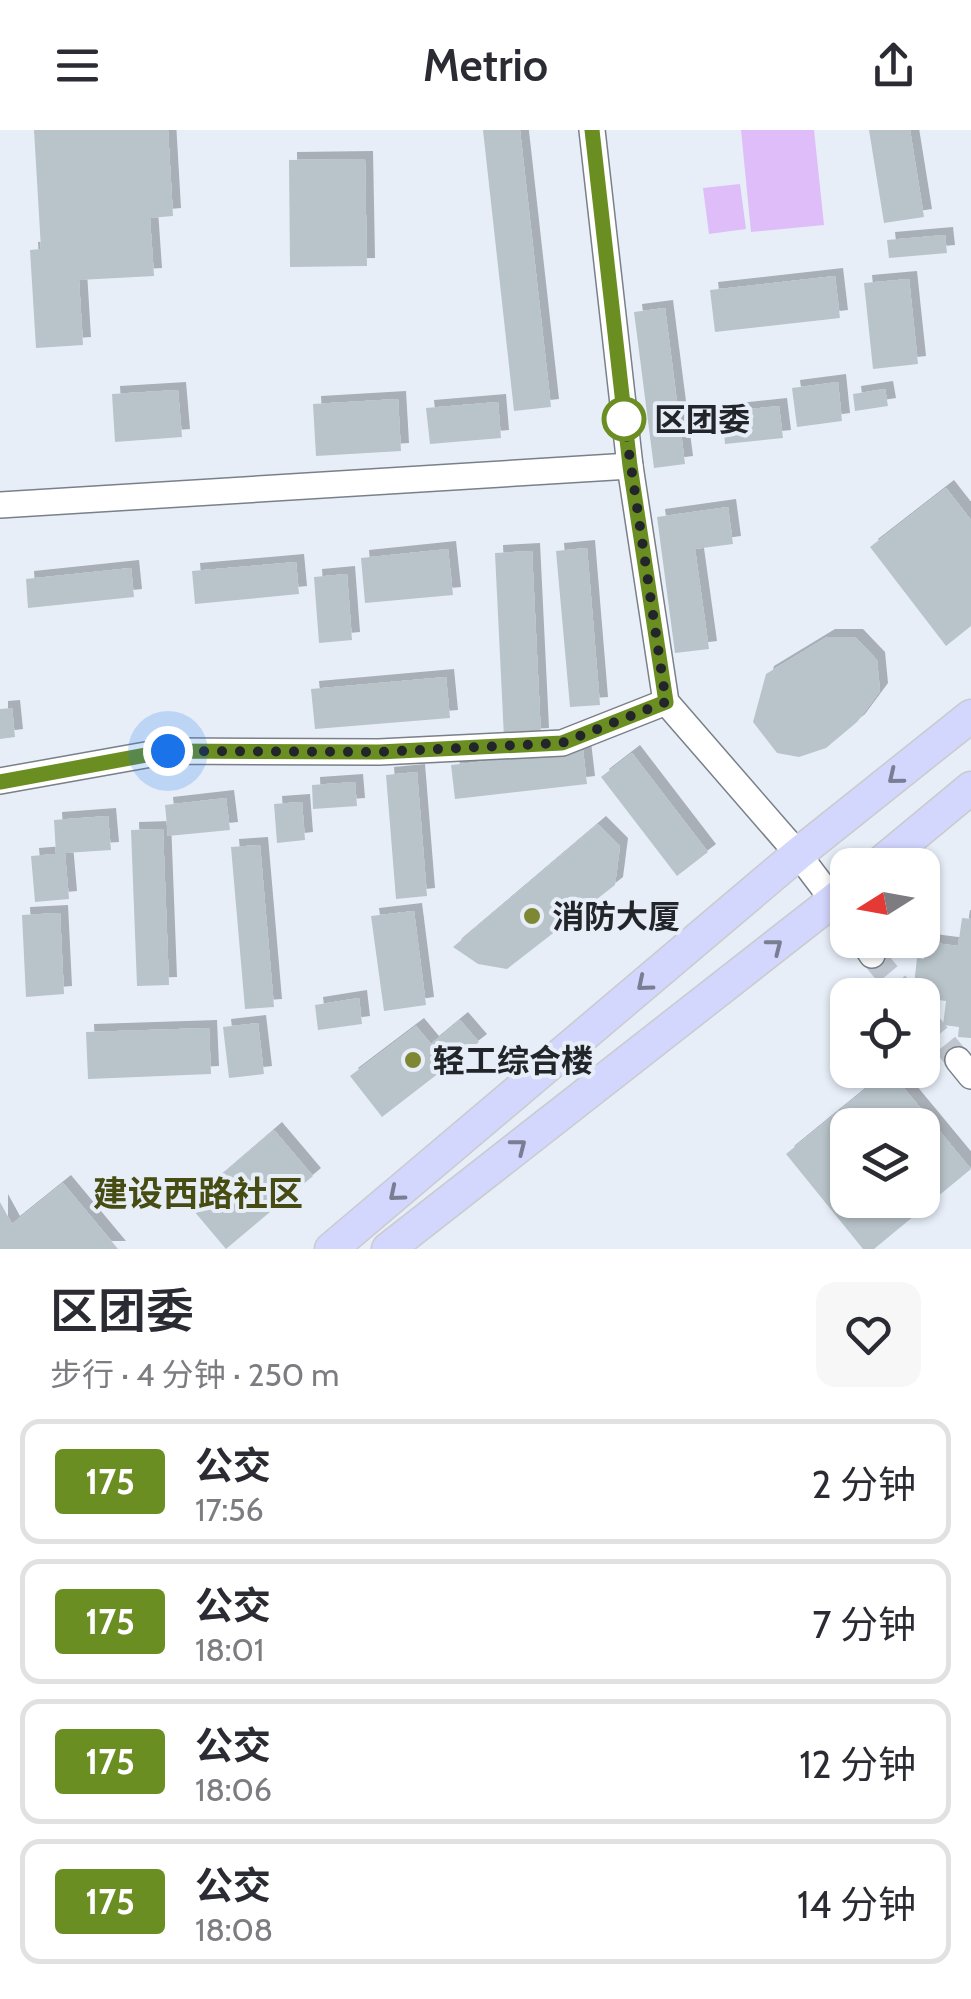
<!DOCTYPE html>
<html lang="zh">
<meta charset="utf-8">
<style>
:root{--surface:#fff;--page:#f7f7f7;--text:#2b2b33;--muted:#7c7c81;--line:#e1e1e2}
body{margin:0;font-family:Cabin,"Noto Sans SC",sans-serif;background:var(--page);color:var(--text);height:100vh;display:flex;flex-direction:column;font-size:38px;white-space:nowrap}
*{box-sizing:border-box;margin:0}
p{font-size:32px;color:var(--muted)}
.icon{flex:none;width:55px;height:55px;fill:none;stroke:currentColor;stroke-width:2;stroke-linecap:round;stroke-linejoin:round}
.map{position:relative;height:1119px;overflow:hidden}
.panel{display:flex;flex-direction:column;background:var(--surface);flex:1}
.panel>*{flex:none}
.badge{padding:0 20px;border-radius:8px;font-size:35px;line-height:65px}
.needle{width:65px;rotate:259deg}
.tools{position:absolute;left:830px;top:718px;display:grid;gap:20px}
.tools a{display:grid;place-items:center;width:110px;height:110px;border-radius:20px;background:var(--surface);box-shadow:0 2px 8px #0004;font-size:50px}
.you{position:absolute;width:50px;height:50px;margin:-25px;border:8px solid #fff;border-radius:50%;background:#1a73e8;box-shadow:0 0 0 15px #1a73e833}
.map>.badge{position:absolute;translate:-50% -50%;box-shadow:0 0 0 5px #fff}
.round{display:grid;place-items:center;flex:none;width:105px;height:105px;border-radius:20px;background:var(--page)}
.head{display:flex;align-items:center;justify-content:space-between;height:170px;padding:0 50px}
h1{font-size:48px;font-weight:600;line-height:75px}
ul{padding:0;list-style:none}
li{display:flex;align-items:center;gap:30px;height:125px;margin:0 20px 15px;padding:0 30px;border:5px solid var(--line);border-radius:20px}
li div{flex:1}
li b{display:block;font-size:38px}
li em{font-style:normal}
li .badge{min-width:110px;font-weight:700;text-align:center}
header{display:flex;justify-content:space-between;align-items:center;height:130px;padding:0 50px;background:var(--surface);font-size:45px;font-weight:600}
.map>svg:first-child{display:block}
</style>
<header><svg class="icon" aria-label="menu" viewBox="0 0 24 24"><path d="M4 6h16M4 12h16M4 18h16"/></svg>Metrio<svg class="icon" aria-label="share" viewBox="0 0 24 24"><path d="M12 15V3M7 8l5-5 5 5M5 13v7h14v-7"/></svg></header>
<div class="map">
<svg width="971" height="1119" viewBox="0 0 971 1119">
<defs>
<filter id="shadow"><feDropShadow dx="8" dy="-8" stdDeviation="0" flood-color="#0004"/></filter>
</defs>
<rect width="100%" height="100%" fill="#e7eef8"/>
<g fill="#debdf8">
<path d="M741,0H814L824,95L751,102Z"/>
<path d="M740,54L746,99L709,104L703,58Z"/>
</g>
<g fill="#b8c4ca" fill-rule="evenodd" filter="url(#shadow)">
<path d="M34,0H168L173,86L150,88L154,146L79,150L83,215L36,218L30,120L41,119Z"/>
<path d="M483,0H520L551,277L514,281Z"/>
<path d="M869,0H910L924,87L884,93Z"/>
<path d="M365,29L367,136L290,137L289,30Z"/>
<path d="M945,105L947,123L889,128L887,110Z"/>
<path d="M835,146L840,188L715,202L710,160Z"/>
<path d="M909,149L918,234L873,239L864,153Z"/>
<path d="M665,178L685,334L654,338L634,182Z"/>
<path d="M838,252L842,291L797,297L792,258Z"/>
<path d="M885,259L888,276L855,281L853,264Z"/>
<path d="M178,260L182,307L115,312L112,264Z"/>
<path d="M398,269L401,321L316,326L313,274Z"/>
<path d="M498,272L501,308L430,314L426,278Z"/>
<path d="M779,276L783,308L725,314L722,282Z"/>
<path d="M946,358L971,390V496L946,516L870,417Z"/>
<path d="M728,377L733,414L695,419L709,519L675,523L657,387Z"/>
<path d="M587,418L600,575L570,577L556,421Z"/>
<path d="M448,419L453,465L365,473L361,428Z"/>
<path d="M532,421L541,606L504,608L495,423Z"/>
<path d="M296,432L299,464L195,474L192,441Z"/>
<path d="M131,438L134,467L28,478L26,449Z"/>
<path d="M347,444L352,510L319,513L314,447Z"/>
<path d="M827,507H855L877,530L880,561L857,592L826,618L799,627L777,623L753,592L766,544Z"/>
<path d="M446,547L450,588L315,599L311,559Z"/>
<path d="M12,578L15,607L0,609V579Z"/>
<path d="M583,620L587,654L455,669L451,635Z"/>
<path d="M632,623L708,722L677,746L601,647Z"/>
<path d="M417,642L427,766L396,769L386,645Z"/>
<path d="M355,652L357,676L313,679L312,655Z"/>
<path d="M226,668L230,700L168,706L165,675Z"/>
<path d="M302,672L305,710L277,713L274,674Z"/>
<path d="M108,686L111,720L65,723L69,769L35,772L31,726L56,724L54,690Z"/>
<path d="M598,694L620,716L615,755L507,839L478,834L453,817Z"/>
<path d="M163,699L169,855L137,856L131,700Z"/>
<path d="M260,715L274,877L245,879L231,717Z"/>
<path d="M414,781L426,875L384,881L371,786Z"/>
<path d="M60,783L64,864L26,867L22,785Z"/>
<path d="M962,788L971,789V908L958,907L959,897L943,895L946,871L922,868L923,856L914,855L917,828L925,829L927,812L958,816Z"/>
<path d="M359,868L362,894L318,900L315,875Z"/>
<path d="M460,890L479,912L382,987L350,946L416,896L431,914Z"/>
<path d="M258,893L264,944L229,948L223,897Z"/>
<path d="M209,898L211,944L88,949L86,902Z"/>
<path d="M889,940L971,1039L874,1119H863L786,1024ZM848,995H922V1070H848Z"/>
<path d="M274,1000L313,1046L226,1119L188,1074Z"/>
<path d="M63,1053L118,1119H0V1072L12,1094Z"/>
</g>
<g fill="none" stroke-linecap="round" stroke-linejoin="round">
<g stroke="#c0c6cf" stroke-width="25" stroke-dasharray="25 12" stroke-linecap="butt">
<path d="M872,825L905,865"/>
<path d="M922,886L958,930"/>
</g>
<g stroke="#798089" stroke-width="28">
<g id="minor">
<path d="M592,0L630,336L666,572L798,724L848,790"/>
<path d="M0,375L630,336"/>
<path d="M0,651L168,621L379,622L562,613L666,572"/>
<path d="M862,810L872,825"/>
<path d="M958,930L971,946"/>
</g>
</g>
<g stroke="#cacbcc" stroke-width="35">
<g id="major">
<path d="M878,735L971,658"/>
<path d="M331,1119L798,724L971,586"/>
<path d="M388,1119L848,759"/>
</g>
</g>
<use href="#minor" stroke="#fff" stroke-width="25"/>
<use href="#major" stroke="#d3d6fd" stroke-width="32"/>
</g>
<defs><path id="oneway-chevron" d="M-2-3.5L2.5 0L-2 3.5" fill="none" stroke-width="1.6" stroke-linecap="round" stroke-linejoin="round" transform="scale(2.5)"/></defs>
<g stroke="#7a7e93">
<use href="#oneway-chevron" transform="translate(895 647) rotate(141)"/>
<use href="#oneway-chevron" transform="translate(775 816) rotate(-38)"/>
<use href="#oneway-chevron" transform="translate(644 854) rotate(140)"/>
<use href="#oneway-chevron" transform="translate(519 1016) rotate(-38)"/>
<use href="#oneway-chevron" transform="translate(396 1064) rotate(140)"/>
</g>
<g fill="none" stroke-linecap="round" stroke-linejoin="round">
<g stroke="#fff" stroke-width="22">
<path id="line" d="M0,652L168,621L379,622L562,613L666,572L630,336L592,0"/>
</g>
<use href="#line" stroke="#6b8e23" stroke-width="15"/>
<path stroke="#222529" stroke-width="10" stroke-dasharray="0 18" d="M168,621L379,622L562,613L666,572L624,289"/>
</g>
<circle fill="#fff" stroke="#6b8e23" stroke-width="5" cx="624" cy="289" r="20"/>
<g fill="#7e8834" stroke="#e7eef8" stroke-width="4">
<circle cx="532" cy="786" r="10"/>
<circle cx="413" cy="930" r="10"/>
</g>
<g text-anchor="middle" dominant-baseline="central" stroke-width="8" stroke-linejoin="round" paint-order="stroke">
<g font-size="32" font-weight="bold" fill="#222529" stroke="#e7eef8" text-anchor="start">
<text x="654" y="289">区团委</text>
</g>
<g font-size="32" font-weight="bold" fill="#222529" stroke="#e7eef8" text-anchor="start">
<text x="552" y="786">消防大厦</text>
<text x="433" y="930">轻工综合楼</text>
</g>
<g font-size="35" font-weight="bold" fill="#474d12" stroke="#e7eef8">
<text x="198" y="1063">建设西路社区</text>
</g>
</g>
</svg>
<div class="tools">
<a><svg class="needle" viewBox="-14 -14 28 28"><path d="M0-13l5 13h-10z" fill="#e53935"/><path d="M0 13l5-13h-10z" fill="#7c7c81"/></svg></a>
<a><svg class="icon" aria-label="locate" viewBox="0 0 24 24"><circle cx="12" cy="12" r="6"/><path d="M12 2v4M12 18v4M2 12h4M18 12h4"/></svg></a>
<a><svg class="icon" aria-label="layers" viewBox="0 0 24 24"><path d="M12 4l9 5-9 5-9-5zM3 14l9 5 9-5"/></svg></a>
</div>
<div class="you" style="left:168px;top:621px"></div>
</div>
<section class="panel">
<div class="head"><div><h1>区团委</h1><p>步行 · 4 分钟 · 250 m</p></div><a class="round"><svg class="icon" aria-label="heart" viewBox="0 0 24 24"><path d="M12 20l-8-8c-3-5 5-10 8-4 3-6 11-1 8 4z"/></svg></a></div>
<ul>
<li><span class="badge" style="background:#6b8e23;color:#fff">175</span><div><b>公交</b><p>17:56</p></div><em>2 分钟</em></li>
<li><span class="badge" style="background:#6b8e23;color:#fff">175</span><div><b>公交</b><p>18:01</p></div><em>7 分钟</em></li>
<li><span class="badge" style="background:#6b8e23;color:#fff">175</span><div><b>公交</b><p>18:06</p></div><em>12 分钟</em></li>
<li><span class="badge" style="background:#6b8e23;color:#fff">175</span><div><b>公交</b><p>18:08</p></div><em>14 分钟</em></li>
</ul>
</section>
